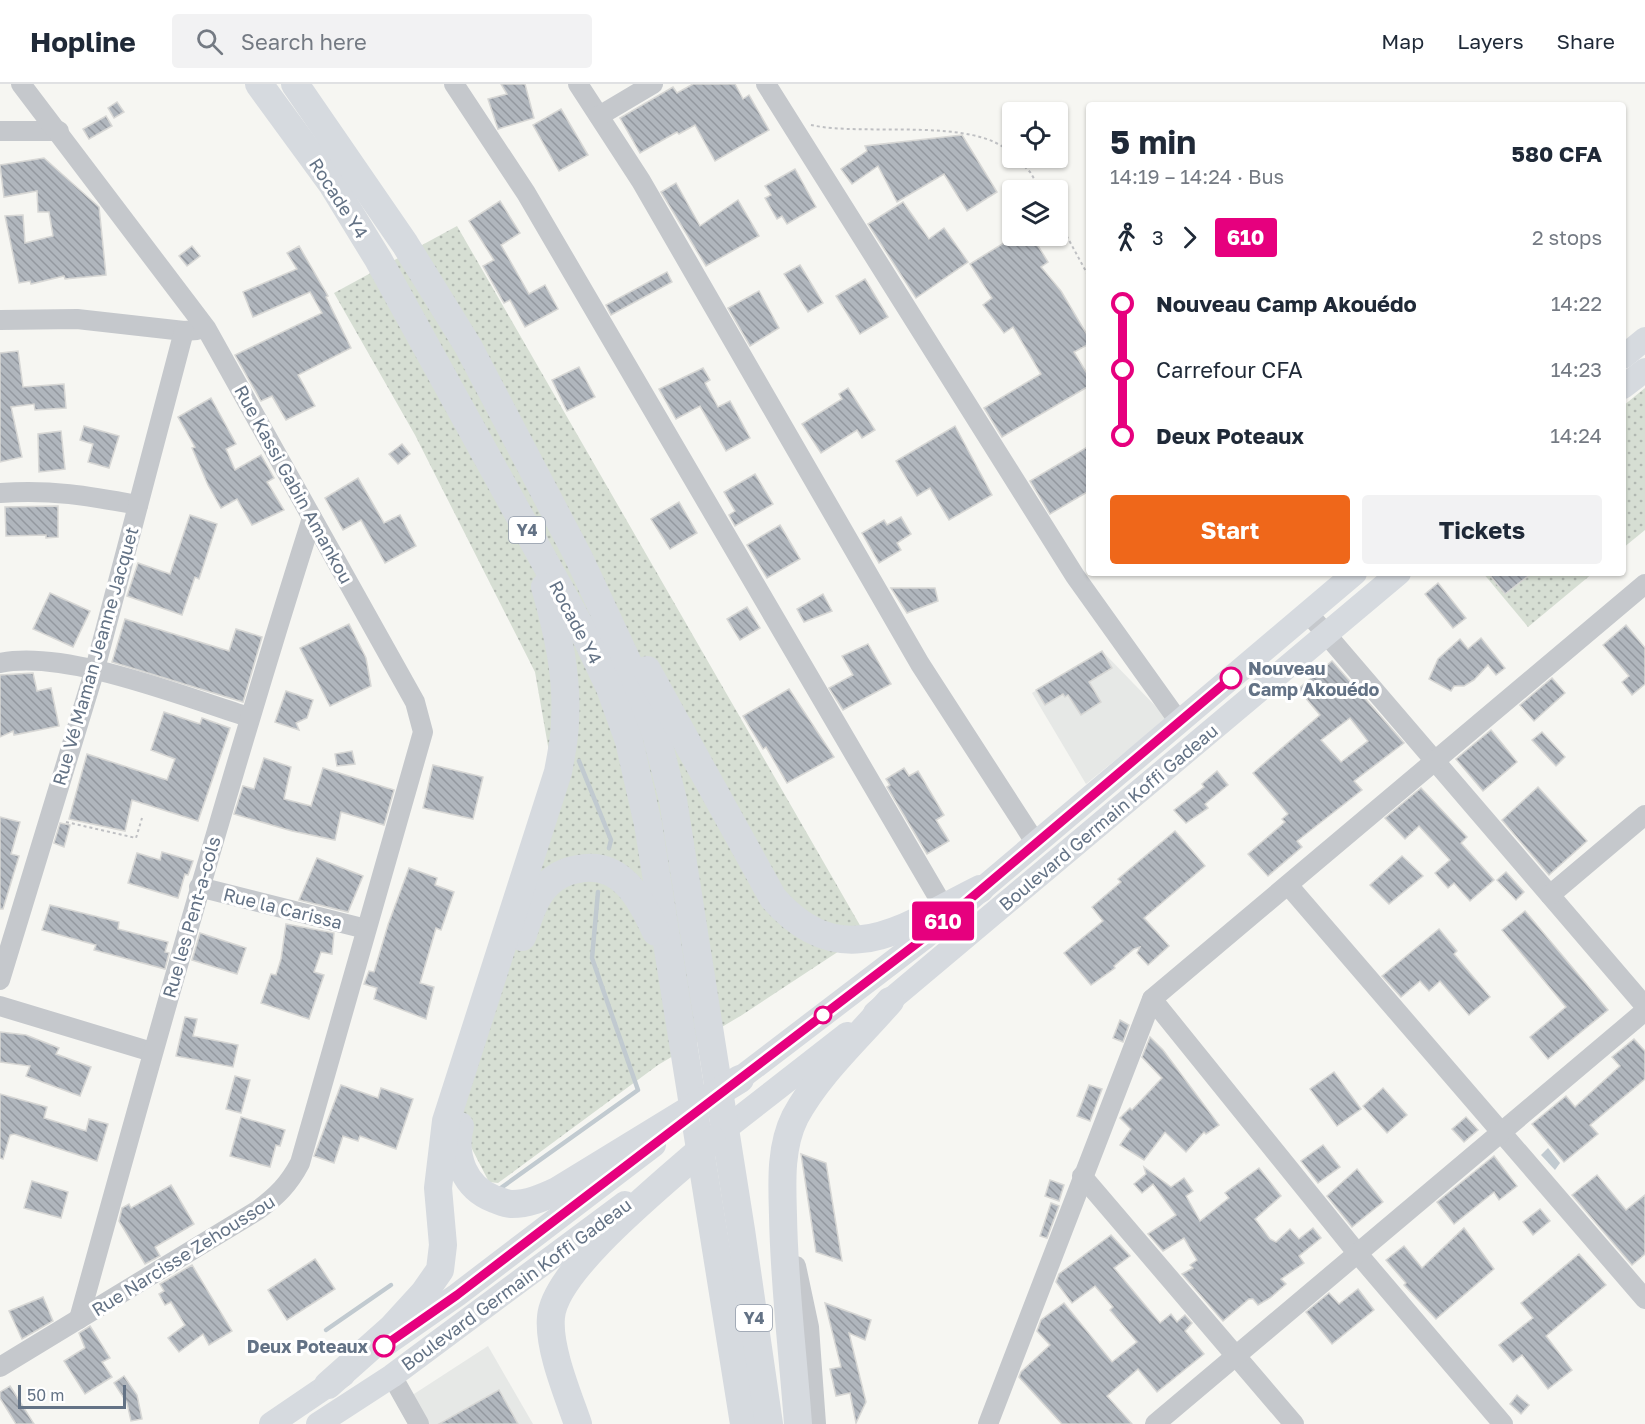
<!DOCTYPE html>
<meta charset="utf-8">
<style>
:root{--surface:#fff;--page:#f2f2f3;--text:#1f2937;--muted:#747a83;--line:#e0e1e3;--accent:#ef671a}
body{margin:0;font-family:"Golos Text",sans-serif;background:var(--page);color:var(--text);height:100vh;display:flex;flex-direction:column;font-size:22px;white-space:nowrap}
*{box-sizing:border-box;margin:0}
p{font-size:20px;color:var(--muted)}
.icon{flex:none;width:33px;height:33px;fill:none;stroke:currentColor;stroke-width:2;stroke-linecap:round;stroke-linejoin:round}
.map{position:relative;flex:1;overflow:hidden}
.drawer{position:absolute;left:1086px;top:18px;width:540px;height:474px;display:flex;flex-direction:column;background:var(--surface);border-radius:6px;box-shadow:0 2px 4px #0004}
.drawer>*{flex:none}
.badge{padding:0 12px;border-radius:4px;font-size:21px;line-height:39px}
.buttons{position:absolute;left:1002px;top:18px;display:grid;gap:12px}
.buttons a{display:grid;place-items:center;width:66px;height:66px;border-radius:6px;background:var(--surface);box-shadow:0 2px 4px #0004;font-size:30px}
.scale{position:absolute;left:18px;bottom:15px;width:108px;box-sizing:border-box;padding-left:6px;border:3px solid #637285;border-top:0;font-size:16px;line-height:21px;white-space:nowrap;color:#637285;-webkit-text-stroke:4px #fff;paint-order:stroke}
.map>.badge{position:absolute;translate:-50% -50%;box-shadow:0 0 0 3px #fff}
.legs{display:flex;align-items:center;gap:9px;height:66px;padding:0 24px;font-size:20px}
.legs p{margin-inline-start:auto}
.head{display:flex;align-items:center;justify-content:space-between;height:102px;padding:0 24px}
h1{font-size:33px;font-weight:700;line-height:45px}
.primary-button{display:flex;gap:12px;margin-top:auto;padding:12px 24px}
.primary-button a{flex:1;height:69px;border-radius:6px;background:var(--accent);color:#fff;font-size:24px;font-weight:700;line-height:69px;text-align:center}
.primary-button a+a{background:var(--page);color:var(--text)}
ul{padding:0 24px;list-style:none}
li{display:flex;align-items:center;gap:21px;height:66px;font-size:22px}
li i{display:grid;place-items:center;width:9px;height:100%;margin:0 8px;background:currentColor}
li i::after{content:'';width:15px;height:15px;margin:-8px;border:4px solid;border-radius:50%;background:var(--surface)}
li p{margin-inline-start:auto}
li:first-child i{background:linear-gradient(#0000 50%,currentColor 0)}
li:last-child i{background:linear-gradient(currentColor 50%,#0000 0)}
header{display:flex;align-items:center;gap:36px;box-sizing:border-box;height:84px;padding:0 30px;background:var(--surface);border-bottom:2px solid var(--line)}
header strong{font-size:28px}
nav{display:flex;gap:33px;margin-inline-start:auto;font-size:21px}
.search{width:420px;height:54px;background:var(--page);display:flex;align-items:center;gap:15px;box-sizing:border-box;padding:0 21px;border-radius:6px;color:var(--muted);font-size:22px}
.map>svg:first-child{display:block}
</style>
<header>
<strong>Hopline</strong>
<div class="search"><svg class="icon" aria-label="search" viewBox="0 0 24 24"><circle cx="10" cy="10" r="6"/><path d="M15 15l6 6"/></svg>Search here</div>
<nav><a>Map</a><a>Layers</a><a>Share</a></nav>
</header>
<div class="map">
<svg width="1645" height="1340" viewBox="0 0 1645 1340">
<defs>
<pattern id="grass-dots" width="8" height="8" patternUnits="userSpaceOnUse" patternTransform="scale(1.5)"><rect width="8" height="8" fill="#d6ded3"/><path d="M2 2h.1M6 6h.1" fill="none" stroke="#b1b8b1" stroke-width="1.8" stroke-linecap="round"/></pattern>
<pattern id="building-back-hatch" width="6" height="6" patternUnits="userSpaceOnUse" patternTransform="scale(1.5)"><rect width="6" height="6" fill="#b0b6bd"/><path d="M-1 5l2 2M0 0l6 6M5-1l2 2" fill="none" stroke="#93989f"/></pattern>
</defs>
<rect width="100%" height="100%" fill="#f6f6f2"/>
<g fill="#e6e8e6">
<path d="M1102,567L1167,634L1086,700L1032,609Z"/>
<path d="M488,1262L533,1340H408L397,1321Z"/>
</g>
<g fill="url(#grass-dots)">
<path d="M457,142L865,850L742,931L658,981L498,1099L489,1098L455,1032L558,719L535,588L415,351L334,209Z"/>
<path d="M1645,304V446L1623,464V322Z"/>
<path d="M1483,489H1593L1528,543Z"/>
</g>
<path fill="#c1cad0" d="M1548,1064L1560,1079L1555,1086L1541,1071Z"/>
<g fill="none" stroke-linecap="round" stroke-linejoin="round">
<g stroke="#c1cad0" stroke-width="4.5">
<path d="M579,677L611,756L609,764"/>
<path d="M498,1106L638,1006L592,874L598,808"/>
<path d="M326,1246L391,1201"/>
</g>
</g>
<g fill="url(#building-back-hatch)" stroke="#d7d7d5" stroke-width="1.5" fill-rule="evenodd">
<path d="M501,0H525L534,34L498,45L488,15L507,10Z"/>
<path d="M693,0H735L743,15L749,11L769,46L715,77L695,41L679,50L677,48L640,69L620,34L673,3L677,9Z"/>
<path d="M117,18L124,28L114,34L108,24Z"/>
<path d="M561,25L588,71L559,87L533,41Z"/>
<path d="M106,32L112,42L89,55L83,45Z"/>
<path d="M962,51L997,108L967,127L944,90L897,118L878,82L852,100L841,85L867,67L865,62Z"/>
<path d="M44,74L99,123L106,191L65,195L64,192L31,200L30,197L19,199L5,132L23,131L25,159L53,152L49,128H38L37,107L4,113L0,81Z"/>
<path d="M795,85L816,123L787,140L782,132L777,135L765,114L771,111L765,102Z"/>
<path d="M676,99L700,142L738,116L759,152L706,182L661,108Z"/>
<path d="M500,117L520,149L501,161L529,210L545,201L558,225L525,243L510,216L504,219L483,182L494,176L469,137Z"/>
<path d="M903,118L929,155L944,144L968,178L916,214L868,140Z"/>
<path d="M1015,152H1032L1048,178L1041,183L1061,207L1089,254V260L1074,268L1089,293V302L1002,353L984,324L1041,290L1013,243L1004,249L983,221L992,214L970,180Z"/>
<path d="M192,162L200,172L187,182L179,172Z"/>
<path d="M299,162L328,212L326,213L351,264L298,291L315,322L286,336L272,312L261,317L235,271L322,229L310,208L253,233L243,208L297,185L287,169Z"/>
<path d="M800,181L823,219L808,228L784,190Z"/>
<path d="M667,188L672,198L611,231L606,221Z"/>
<path d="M865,195L888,233L860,250L836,212Z"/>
<path d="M759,207L779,244L750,262L728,224Z"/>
<path d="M18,267L23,303L64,300L66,324L35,326L34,320L11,323L22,373L0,378V269Z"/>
<path d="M579,283L595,313L567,327L552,296Z"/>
<path d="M703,284L710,296L705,299L718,323L730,317L750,354L726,367L700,322L676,335L659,305Z"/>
<path d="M848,304L875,346L862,354L857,346L821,369L802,340L842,315L839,310Z"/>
<path d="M211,314L236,360L226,365L235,386L261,371L274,394L267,398L284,426L252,441L237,415L221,424L208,401L192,364L195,363L178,333Z"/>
<path d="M84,342L119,352L109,384L88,378L93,360L80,356Z"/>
<path d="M955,342L992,411L949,436L930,404L917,412L896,377Z"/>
<path d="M61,347L65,385L39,388L38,350Z"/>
<path d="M402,360L410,370L398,380L389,370Z"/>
<path d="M1089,362V407L1050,430L1030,397Z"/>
<path d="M755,390L773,420L735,442L729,431L735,427L724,408Z"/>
<path d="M358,394L384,439L400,431L416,462L385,479L361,436L343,446L325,414Z"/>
<path d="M679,418L697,449L670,465L651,435Z"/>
<path d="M58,422V453L46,454V451L6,452L5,423Z"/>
<path d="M190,431L217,440L199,495L195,493L182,531L127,512L138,479L170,490Z"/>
<path d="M901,433L911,450L897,459L901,466L879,479L862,449L884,436L887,441Z"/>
<path d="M780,441L800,475L767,494L747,461Z"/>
<path d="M1488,489H1532L1505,510Z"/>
<path d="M1438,499L1466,534L1453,544L1425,510Z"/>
<path d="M891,504H935L938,517L907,529Z"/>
<path d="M50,509L90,527L73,563L33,545Z"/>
<path d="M823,510L832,527L804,538L797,525Z"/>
<path d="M747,523L760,544L740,556L727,535Z"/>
<path d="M125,535L229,567L236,545L262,553L243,618L112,578Z"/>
<path d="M349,540L366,574L371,602L330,622L300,564Z"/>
<path d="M1626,541L1645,564V600L1632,611L1622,598L1629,592L1603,561Z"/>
<path d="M1481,554L1505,584L1496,591L1488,581L1474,596L1464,602H1454L1451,607L1429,595L1438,575L1460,555L1468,565Z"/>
<path d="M868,560L891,600L843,626L829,604L853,591L842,572Z"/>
<path d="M1102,567L1112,584L1089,598L1101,618L1081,631L1068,611L1065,613L1063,610L1045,621L1036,606Z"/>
<path d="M1332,577L1404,659L1354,697L1362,706L1297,757L1302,763L1268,792L1248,770L1285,738L1282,735L1288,730L1253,689L1320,631L1298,605ZM1350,634L1368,657L1341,678L1321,656Z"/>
<path d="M33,589L37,607L51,604L59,642L14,651L13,647L0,653V591Z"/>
<path d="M1552,594L1565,609L1534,637L1520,621Z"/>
<path d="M789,605L834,673L787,699L766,663L763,665L743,632Z"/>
<path d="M286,607L313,616L307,634L296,639L299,646L275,638Z"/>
<path d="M164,628L200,640L202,634L230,644L198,737L132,716L125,747L69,735L87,670L167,696L175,675L151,666Z"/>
<path d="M1491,646L1517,678L1483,707L1456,675Z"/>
<path d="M1542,648L1565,673L1556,682L1532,656Z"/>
<path d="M352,667L355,680L337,682L335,670Z"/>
<path d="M264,674L291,683L284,715L311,722L323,684L394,706L384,741L341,728L335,756L292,747L234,730L243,702L254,705Z"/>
<path d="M433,681L483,693L473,735L423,724Z"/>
<path d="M904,684L909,692L918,687L944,731L936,736L949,757L927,770L887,703L890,701L886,695Z"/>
<path d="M1217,687L1228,701L1205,720L1208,724L1186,739L1174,726L1204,703L1202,700Z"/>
<path d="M1538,703L1587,757L1549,791L1502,736Z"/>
<path d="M1421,704L1467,753L1461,759L1494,796L1470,817L1454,799L1448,804L1435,789L1450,776L1419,742L1405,755L1385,734Z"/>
<path d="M0,733L20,738L11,770L19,772L3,825H0Z"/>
<path d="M60,739L70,741L64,763L54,759Z"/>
<path d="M1175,747L1205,782L1144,834L1169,862L1148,881L1137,869L1140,863L1134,865L1114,882L1115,884L1091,901L1064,869L1103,837L1092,823L1121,798L1118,795Z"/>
<path d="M162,768L193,777L188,791L185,790L178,814L128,799L137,769L160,776Z"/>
<path d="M1402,772L1423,792L1389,820L1370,801Z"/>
<path d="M317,774L363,792L348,828L299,816Z"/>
<path d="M409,784L437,794L435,801L454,808L441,846L436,844L420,899L434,903L426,935L374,915L377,904L364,900L369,887L374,888L388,841Z"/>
<path d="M1506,788L1524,808L1516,816L1497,796Z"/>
<path d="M50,821L119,838L118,845L168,858L165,868L169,869L165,885L94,866L96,861L42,846Z"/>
<path d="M1525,827L1608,926L1548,975L1530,953L1566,923L1502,846Z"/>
<path d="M286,840L334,849L332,870L321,868L314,888L324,891L309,935L261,919L271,890L276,891L281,875Z"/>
<path d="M1439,845L1457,867L1454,870L1490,913L1469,931L1440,897L1429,907L1420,897L1401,913L1382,892Z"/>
<path d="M200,849L246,864L237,890L192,876Z"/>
<path d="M185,933L197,935L193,952L238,961L233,983L176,972Z"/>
<path d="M1120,936L1129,941L1123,958L1113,954Z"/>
<path d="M0,948L26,951L59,964L56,970L91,983L80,1012L26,992L30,982L0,978Z"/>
<path d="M1150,953L1163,966L1219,1041L1206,1050L1204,1048L1186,1068L1165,1048L1144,1076L1120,1061L1131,1045L1120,1034L1130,1024L1132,1026L1162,994L1142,973Z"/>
<path d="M1634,955L1645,967V995L1590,1041L1598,1050L1564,1078L1532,1040L1566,1012L1575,1023L1620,982L1612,973Z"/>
<path d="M1334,988L1361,1025L1337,1042L1310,1005Z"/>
<path d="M235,992L250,996L241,1029L226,1025Z"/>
<path d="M341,1001L378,1014L381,1004L413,1015L396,1065L360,1052L358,1057L343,1052L334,1079L314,1072Z"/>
<path d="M1089,1001L1102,1005L1090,1037L1077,1032Z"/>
<path d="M1383,1004L1407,1031L1387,1049L1363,1022Z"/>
<path d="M0,1010L47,1023L44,1034L86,1047L89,1035L108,1040L97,1077L14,1050L10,1051L3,1075L0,1074Z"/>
<path d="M241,1033L285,1046L280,1062L276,1061L270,1083L230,1072Z"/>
<path d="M1466,1033L1478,1046L1464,1058L1452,1045Z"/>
<path d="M1323,1061L1340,1083L1318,1099L1301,1077Z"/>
<path d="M801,1070L826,1079L842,1177L816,1168Z"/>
<path d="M1494,1072L1517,1102L1499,1116L1494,1108L1454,1140L1437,1118Z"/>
<path d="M1144,1083L1171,1103L1184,1094L1193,1107L1186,1112L1200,1137L1229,1114L1225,1109L1259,1084L1281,1112L1255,1135L1270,1155L1276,1158L1290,1145L1299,1155L1313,1144L1321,1154L1299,1172L1304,1179L1281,1195L1286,1200L1270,1214L1258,1221L1253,1215H1249L1223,1237L1182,1190L1193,1184L1190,1181L1197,1176L1184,1154L1163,1167L1148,1150L1176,1131L1153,1100L1142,1109L1134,1100L1146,1090Z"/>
<path d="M1357,1085L1383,1118L1352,1143L1327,1112Z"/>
<path d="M1597,1091L1626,1126L1645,1111V1170L1632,1181L1572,1111Z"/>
<path d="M1050,1096L1064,1101L1059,1117L1045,1112Z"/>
<path d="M32,1097L68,1108L61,1134L24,1124Z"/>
<path d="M171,1101L194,1140L155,1163L160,1172L145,1180L119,1137L122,1124L129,1120L131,1124Z"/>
<path d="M1051,1119L1059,1122L1047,1154L1040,1152Z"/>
<path d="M1540,1125L1550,1137L1533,1151L1523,1138Z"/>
<path d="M1464,1144L1494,1185L1436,1235L1404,1201L1406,1199L1386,1176L1404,1162L1422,1184Z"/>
<path d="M1111,1151L1130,1172L1114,1184L1160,1239L1171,1230L1177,1238L1185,1231L1192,1239L1185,1247L1204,1270L1157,1308L1138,1285L1107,1312L1132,1340H1062L1019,1293L1021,1288L1050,1261L1037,1247L1041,1236L1064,1219L1112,1278L1137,1258L1110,1226L1113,1223L1095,1202L1072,1219L1056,1198L1059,1190Z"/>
<path d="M1579,1170L1606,1201L1546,1252L1572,1286L1548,1305L1522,1271L1513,1278L1499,1261L1533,1234L1521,1219Z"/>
<path d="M315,1175L335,1205L287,1236L268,1206Z"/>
<path d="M192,1181L232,1247L209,1261L203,1250L179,1268L168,1254L185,1241L171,1218L165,1221L159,1210L164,1207L160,1200Z"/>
<path d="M1358,1205L1374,1226L1332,1260L1306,1228L1329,1209L1339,1220Z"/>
<path d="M43,1213L53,1237L22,1255L9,1227Z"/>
<path d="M825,1219L871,1236L865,1256L849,1249L866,1318L856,1339L850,1309L836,1312L830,1285L841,1283Z"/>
<path d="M90,1242L110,1274L102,1278L112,1293L85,1310L64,1277L85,1264L79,1249Z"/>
<path d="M124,1292L137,1311L142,1335L131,1337L127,1319L114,1299Z"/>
<path d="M10,1302L34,1340H16L0,1314V1308Z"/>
<path d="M499,1306L518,1340H439Z"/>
<path d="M1517,1311L1529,1321L1521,1330L1510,1320Z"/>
</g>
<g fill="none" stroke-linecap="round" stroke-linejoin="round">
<g stroke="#bfc0c3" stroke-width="2" stroke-dasharray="3 3" stroke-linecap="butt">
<path d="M811,41C864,53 975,32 1012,70"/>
<path d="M1016,74L1030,88L1041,106"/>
<path d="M1058,136L1089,193"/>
<path d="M66,738L136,754L142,734"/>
</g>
<g stroke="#c5c8cc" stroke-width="20">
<path d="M454,0L526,109L949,832"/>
<path d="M578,0L641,97L920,580L1035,758"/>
<path d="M766,0L1075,492L1180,639"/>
<path d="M599,32L653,0"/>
<path d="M0,47H59"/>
<path d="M0,236L77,235L184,247L197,246"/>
<path d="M0,409C50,405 89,412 138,421"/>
<path d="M1308,529L1645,922"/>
<path d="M0,579C65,565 184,613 249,633"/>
<path d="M1288,801L1645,1215"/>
<path d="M199,803L366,845"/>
<path d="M1550,811L1645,731"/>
<path d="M0,896L95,585L184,247"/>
<path d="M1152,915L1358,1170L1503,1340"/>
<path d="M0,922L152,968"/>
<path d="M1082,1092L1294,1340"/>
<path d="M796,1182L809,1243L816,1340"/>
<path d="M79,1235C153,967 228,699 312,434"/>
<path d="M0,1283L258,1126C277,1112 289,1100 300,1079L423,648L415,618L206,244L21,0"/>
<path d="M392,1292L419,1340"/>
<path d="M988,1340L1152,915L1645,500"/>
<path d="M1155,1340L1645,927"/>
</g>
<g stroke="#d6dadf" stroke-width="24">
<path d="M1623,273L1645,255"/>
<path d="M1623,303L1645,286"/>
<path d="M875,929L1399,489"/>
<path d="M726,1005L924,854L1355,489"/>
<path d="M711,1056L847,950"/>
<path d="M388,1259L457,1211L654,1061"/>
<path d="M271,1340L343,1291"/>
<path d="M318,1340L392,1292L625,1119"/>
</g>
<g stroke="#d6dadf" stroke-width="28">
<path d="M259,0L332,100L378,175L585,551L610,604L629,657L648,740L744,1340"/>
<path d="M295,0L405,160L468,262L578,472L635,594L656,650L673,716L741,1146L769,1340"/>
<path d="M647,586L773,814C842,893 905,842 980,805"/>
<path d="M522,853C528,836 533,816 546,802C554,793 566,787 578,785C621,776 641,815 656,848"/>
<path d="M460,1042C452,1072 465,1104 494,1115C500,1117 506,1120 512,1120C528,1120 542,1114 557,1107L740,995"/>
<path d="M328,1301L392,1244L424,1209L440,1186L443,1161L438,1104L446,1037L558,688C561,671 565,654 565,637C568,592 557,545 545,503"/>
<path d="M578,1340C568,1311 548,1264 551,1233C555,1183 673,1092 712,1056"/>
<path d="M798,1340C793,1270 784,1201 783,1131C782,1099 780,1063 795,1033C818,990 858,954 890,917"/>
</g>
</g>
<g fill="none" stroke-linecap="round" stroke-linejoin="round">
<g stroke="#fff" stroke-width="14">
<path id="line-1" d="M384,1262L457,1211L924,854L1231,594"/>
</g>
<use href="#line-1" stroke="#e6007e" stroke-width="9"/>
</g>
<g fill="#fff" stroke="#e6007e" stroke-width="3">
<circle cx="1231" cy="594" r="10"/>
<circle cx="823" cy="931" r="8"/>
<circle cx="384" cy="1262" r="10"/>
</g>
<g text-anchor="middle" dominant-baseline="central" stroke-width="6" stroke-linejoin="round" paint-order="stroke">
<g fill="#fff" stroke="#929caa" stroke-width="1.5">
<rect x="509" y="433" width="36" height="26" rx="4.5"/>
<rect x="736" y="1221" width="36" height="26" rx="4.5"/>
</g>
<g font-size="16" font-weight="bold" fill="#637285">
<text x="527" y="446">Y4</text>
<text x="754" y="1234">Y4</text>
</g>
<g font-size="18" fill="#637285" stroke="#fff">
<text transform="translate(339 114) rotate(57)">Rocade Y4</text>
<text transform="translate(294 400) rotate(61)">Rue Kassi Gabin Amankou</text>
<text transform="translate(576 538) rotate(62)">Rocade Y4</text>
<text transform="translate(95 572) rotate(-74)">Rue Vé Maman Jeanne Jacquet</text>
<text transform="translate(1108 733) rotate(-40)">Boulevard Germain Koffi Gadeau</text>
<text transform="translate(283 824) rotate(14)">Rue la Carissa</text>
<text transform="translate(191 833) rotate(-74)">Rue les Pent-a-cols</text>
<text transform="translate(183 1171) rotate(-32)">Rue Narcisse Zehoussou</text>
<text transform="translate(516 1200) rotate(-36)">Boulevard Germain Koffi Gadeau</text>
</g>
<g font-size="18" font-weight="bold" fill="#637285" stroke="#fff" text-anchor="start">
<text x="1248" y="584">Nouveau<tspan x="1248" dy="21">Camp Akouédo</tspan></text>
<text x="368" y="1262" text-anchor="end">Deux Poteaux</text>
</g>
</g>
</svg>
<div class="buttons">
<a><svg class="icon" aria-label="locate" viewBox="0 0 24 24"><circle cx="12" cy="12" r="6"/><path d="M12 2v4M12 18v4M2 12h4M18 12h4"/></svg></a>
<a><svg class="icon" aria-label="layers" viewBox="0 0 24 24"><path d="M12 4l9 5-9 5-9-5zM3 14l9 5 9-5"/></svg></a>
</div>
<div class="scale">50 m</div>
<b class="badge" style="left:943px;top:837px;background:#e6007e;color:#fff">610</b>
<section class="drawer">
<div class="head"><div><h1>5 min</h1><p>14:19 – 14:24 · Bus</p></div><b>580 CFA</b></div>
<div class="legs"><svg class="icon" aria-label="walk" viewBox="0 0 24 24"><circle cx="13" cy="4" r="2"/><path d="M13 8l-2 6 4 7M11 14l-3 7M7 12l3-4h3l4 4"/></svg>3<svg class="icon" aria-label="forward" viewBox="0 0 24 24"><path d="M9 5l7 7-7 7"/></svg><b class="badge" style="background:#e6007e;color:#fff">610</b><p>2 stops</p></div>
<ul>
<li><i style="color:#e6007e"></i><b>Nouveau Camp Akouédo</b><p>14:22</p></li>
<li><i style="color:#e6007e"></i><span>Carrefour CFA</span><p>14:23</p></li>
<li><i style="color:#e6007e"></i><b>Deux Poteaux</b><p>14:24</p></li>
</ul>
<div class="primary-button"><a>Start</a><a>Tickets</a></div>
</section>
</div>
